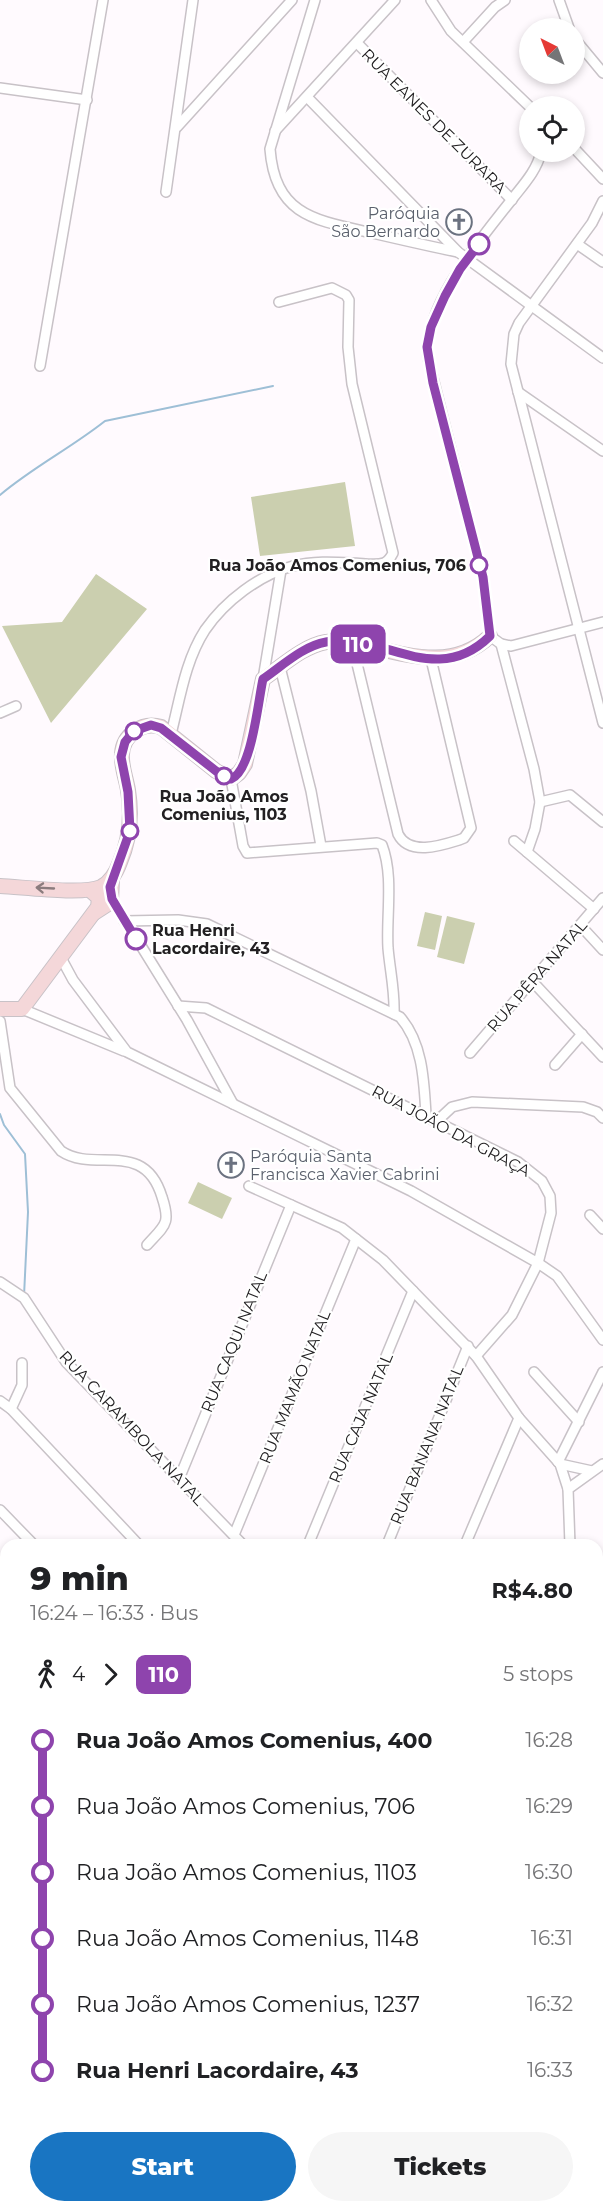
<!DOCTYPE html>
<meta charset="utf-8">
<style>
:root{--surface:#fff;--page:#f6f6f6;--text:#202124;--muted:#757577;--accent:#1975c2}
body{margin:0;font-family:Montserrat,sans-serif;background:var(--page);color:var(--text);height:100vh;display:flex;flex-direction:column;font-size:22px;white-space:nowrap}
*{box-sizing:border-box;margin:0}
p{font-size:20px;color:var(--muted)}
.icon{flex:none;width:33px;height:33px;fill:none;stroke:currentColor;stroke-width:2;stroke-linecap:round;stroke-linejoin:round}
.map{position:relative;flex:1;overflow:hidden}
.side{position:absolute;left:0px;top:1539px;width:603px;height:674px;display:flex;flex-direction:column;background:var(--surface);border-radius:18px 18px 0 0;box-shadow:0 3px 9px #0003}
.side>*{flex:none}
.badge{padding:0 12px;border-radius:9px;font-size:21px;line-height:39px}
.needle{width:39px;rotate:318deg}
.controls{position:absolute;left:519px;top:18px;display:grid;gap:12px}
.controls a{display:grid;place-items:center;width:66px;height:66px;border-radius:50%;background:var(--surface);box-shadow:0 3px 9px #0003;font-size:30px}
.map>.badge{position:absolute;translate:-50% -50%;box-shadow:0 0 0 3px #fff}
.legs{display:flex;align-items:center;gap:9px;height:66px;padding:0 30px;font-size:20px}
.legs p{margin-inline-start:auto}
.head{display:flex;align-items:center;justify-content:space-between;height:102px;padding:0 30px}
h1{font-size:33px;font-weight:800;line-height:45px}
.action{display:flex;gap:12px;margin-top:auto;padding:12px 30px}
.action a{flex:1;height:69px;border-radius:36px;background:var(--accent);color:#fff;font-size:24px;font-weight:800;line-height:69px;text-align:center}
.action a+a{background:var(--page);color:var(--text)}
ul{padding:0 30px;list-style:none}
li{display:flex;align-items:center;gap:21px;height:66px;font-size:22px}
li i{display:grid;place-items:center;width:9px;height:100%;margin:0 8px;background:currentColor}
li i::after{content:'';width:15px;height:15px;margin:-8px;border:4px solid;border-radius:50%;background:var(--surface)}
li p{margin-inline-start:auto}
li:first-child i{background:linear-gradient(#0000 50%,currentColor 0)}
li:last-child i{background:linear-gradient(currentColor 50%,#0000 0)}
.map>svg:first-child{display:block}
</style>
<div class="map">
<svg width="603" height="2212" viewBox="0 0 603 2212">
<rect width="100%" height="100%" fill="#fffafe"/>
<g fill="#cbcfaf">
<path d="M345,482L355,546L260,556L251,497Z"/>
<path d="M96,574L147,609L51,723L2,626L62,622Z"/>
<path d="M425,912L442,916L435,950L417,946Z"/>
<path d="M447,916L475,923L464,964L437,957Z"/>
<path d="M198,1182L232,1198L222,1219L188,1203Z"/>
</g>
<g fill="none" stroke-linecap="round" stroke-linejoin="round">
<g stroke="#9ebfd6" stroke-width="2">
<path d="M0,495C33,467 71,448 105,421L273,386"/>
<path d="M0,1114L4,1125L25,1154L28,1212L24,1296"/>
<path d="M0,2110L6,2113"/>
</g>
<g stroke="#c8c2c7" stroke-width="12">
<g id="street">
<path d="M315,0L270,149C275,214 313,220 368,232C398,239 428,246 458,252"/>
<path d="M431,0L451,31L530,107"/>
<path d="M559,0L569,28"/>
<path d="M574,38L603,73"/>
<path d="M463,42L495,7L505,0"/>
<path d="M357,43L512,200"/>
<path d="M0,88L87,100"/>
<path d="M307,97L458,252L603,358"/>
<path d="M177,127L292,0"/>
<path d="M275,131L395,0"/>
<path d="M574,148L603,179"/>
<path d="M541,152C537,170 524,184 513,198C481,239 423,305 428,358L483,577L490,636L501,644L511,646L603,622"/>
<path d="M166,192L193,0"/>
<path d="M603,201L592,223L519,323L514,334L511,364L603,723"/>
<path d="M577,244L603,262"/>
<path d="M40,366L103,0"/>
<path d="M518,392L603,451"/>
<path d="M352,643L398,834C409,856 440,846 459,840L464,838L471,828L431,659"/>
<path d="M501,644L534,769L540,802L535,829L527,852"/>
<path d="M280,667L311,791L321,846"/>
<path d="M263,679L281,570"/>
<path d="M0,713L16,706"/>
<path d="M171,734C180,699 185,661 205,630C225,601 259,575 293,566C312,561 333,562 352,563C362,563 375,566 384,563C389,561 391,557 393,553L352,384L348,347L349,300L346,295L332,288L279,302"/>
<path d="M231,779L243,846L247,853L377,843L382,845C394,876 386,916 388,948C390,971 395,991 394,1014"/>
<path d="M540,802L570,795L603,822"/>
<path d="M514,841L594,909"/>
<path d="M112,899L187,1020L233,1104"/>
<path d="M124,921L178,920L207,924L400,1017C423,1043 424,1082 426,1115"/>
<path d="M580,925L603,950"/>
<path d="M60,956L73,980L127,1052L411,1191L538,1263L557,1276L603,1340"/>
<path d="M532,981L603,1057"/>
<path d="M178,1006L206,1008L518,1162L542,1181L550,1196L551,1213L538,1263L512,1315L476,1356"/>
<path d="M22,1009L124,1051"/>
<path d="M0,1021L10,1088L61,1151C95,1174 144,1138 162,1197C171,1224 165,1225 147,1245"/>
<path d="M470,1053L603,898"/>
<path d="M555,1065L582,1034"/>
<path d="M437,1121L452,1107L472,1102L583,1107L597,1112L603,1118"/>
<path d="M249,1186L342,1228L383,1260L476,1356L519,1418L560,1464L568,1489"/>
<path d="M590,1215L603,1229"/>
<path d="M0,1282L24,1298L66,1362L243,1545"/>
<path d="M534,1372L579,1422"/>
<path d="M0,1401L11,1409L139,1545"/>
<path d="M11,1409L22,1385V1363"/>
<path d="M558,1462L603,1372"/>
<path d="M560,1464L592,1471"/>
<path d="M179,1479L291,1205"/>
<path d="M0,1510L34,1545"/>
<path d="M234,1535L356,1239"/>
<path d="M308,1545L413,1291"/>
<path d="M387,1545L468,1346"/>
<path d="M465,1545L519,1418"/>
<path d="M570,1545L568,1489L603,1464"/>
<path d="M0,1571L6,1578"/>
<path d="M597,1609L603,1611"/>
<path d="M0,1860L6,1862"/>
<path d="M0,1940L6,1948"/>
<path d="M597,1997L603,1945"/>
<path d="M0,2021L6,2019"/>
<path d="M0,2097L6,2100"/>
<path d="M0,2120L6,2123"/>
<path d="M123,2206L126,2212"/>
<path d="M140,2206L142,2212"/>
<path d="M337,2206L343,2212"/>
<path d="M0,2207L10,2212"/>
<path d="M202,2212L208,2206"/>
<path d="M310,2212L315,2206"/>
<path d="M498,2212L499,2206"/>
<path d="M571,2212V2206"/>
</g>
</g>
<g stroke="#c8c2c7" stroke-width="16">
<g id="secondary">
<path d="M0,886C23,887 82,895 101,887C111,882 116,873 120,862C130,839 132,815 128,790C126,778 121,766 122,754C123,735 142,721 161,727L216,771L231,779L239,773L245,764L263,679C282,666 303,646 326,642C340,639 354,643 368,646C410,656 454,670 490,636"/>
<path d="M94,913L111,902L112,879"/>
<path d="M0,1009H22L98,907L99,898L91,891"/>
<path d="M0,1815L6,1814"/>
<path d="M417,2206L422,2212"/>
</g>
</g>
<use href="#street" stroke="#fff" stroke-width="9"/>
<use href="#secondary" stroke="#f4d7d9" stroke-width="14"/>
<g stroke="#9a979a" stroke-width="4.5">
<g id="rail">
<path d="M0,1779L6,1785"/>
<path d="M383,2206L388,2212"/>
</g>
</g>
<use href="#rail" stroke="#fff" stroke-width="2" stroke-dasharray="7" stroke-linecap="butt"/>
</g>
<defs><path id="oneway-shaft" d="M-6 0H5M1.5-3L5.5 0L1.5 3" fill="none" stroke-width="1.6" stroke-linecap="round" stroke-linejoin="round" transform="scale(1.5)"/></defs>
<use stroke="#8b7c7e" href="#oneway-shaft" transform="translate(45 888) rotate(-177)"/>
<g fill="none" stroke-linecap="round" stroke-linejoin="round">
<g stroke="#fff" stroke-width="14">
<path id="line-1" d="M136,939L112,899L110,887L130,831L128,792L121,757L125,742L134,731L151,725L161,728L216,771L231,779C252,771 258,701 263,679C282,666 303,646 326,642C382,631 435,690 490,636L483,577L433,383L427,347L431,327L445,296L460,269L479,244"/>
</g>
<use href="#line-1" stroke="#8e44ad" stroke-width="9"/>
</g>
<defs>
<g id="church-ring" transform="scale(1.35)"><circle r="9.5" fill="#fff" stroke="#6b7280" stroke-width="1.5"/><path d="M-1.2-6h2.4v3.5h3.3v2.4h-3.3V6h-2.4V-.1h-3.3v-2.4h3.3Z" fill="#6b7280"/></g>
</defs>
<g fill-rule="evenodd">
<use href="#church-ring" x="459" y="222"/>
<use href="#church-ring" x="231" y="1165"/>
</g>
<g fill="#fff" stroke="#8e44ad" stroke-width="3">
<circle cx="479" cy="244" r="10"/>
<circle cx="479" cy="565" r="8"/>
<circle cx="134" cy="731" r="8"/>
<circle cx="224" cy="776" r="8"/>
<circle cx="130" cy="831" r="8"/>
<circle cx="136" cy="939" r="10"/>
</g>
<g text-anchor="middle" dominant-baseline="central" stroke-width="4.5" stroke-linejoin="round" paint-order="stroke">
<g font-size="16" fill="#222022" stroke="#fff">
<text transform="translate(434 121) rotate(45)">RUA EANES DE ZURARA</text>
<text transform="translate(537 976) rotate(-49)">RUA PÊRA NATAL</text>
<text transform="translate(451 1131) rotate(28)">RUA JOÃO DA GRAÇA</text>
<text transform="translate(234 1342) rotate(-68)">RUA CAQUI NATAL</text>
<text transform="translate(295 1387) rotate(-68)">RUA MAMÃO NATAL</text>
<text transform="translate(361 1418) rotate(-67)">RUA CAJA NATAL</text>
<text transform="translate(132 1428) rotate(47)">RUA CARAMBOLA NATAL</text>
<text transform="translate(427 1445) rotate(-68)">RUA BANANA NATAL</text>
</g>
<g font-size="16" fill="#5b616d" stroke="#fff" text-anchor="end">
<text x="440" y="213">Paróquia<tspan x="440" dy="18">São Bernardo</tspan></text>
<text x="250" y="1156" text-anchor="start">Paróquia Santa<tspan x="250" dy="18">Francisca Xavier Cabrini</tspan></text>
</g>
<g font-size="16" font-weight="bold" fill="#222022" stroke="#fff" text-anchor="end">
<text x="466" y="565">Rua João Amos Comenius, 706</text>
<text x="224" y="796" text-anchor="middle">Rua João Amos<tspan x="224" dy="18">Comenius, 1103</tspan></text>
<text x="152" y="930" text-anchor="start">Rua Henri<tspan x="152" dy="18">Lacordaire, 43</tspan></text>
</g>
</g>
</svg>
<div class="controls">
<a><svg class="needle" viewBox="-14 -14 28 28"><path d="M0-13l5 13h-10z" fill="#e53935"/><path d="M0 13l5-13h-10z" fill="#757577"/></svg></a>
<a><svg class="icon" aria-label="locate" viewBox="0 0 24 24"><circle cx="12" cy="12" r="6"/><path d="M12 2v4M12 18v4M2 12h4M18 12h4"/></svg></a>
</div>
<b class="badge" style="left:358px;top:644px;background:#8e44ad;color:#fff">110</b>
<section class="side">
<div class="head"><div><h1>9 min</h1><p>16:24 – 16:33 · Bus</p></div><b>R$4.80</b></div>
<div class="legs"><svg class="icon" aria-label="walk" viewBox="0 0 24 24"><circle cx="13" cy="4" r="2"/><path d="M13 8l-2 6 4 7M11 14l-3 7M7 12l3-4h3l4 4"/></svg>4<svg class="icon" aria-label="forward" viewBox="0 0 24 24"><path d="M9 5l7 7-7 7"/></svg><b class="badge" style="background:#8e44ad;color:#fff">110</b><p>5 stops</p></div>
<ul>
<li><i style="color:#8e44ad"></i><b>Rua João Amos Comenius, 400</b><p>16:28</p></li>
<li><i style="color:#8e44ad"></i><span>Rua João Amos Comenius, 706</span><p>16:29</p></li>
<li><i style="color:#8e44ad"></i><span>Rua João Amos Comenius, 1103</span><p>16:30</p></li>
<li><i style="color:#8e44ad"></i><span>Rua João Amos Comenius, 1148</span><p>16:31</p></li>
<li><i style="color:#8e44ad"></i><span>Rua João Amos Comenius, 1237</span><p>16:32</p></li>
<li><i style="color:#8e44ad"></i><b>Rua Henri Lacordaire, 43</b><p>16:33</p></li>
</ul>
<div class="action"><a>Start</a><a>Tickets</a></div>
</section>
</div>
